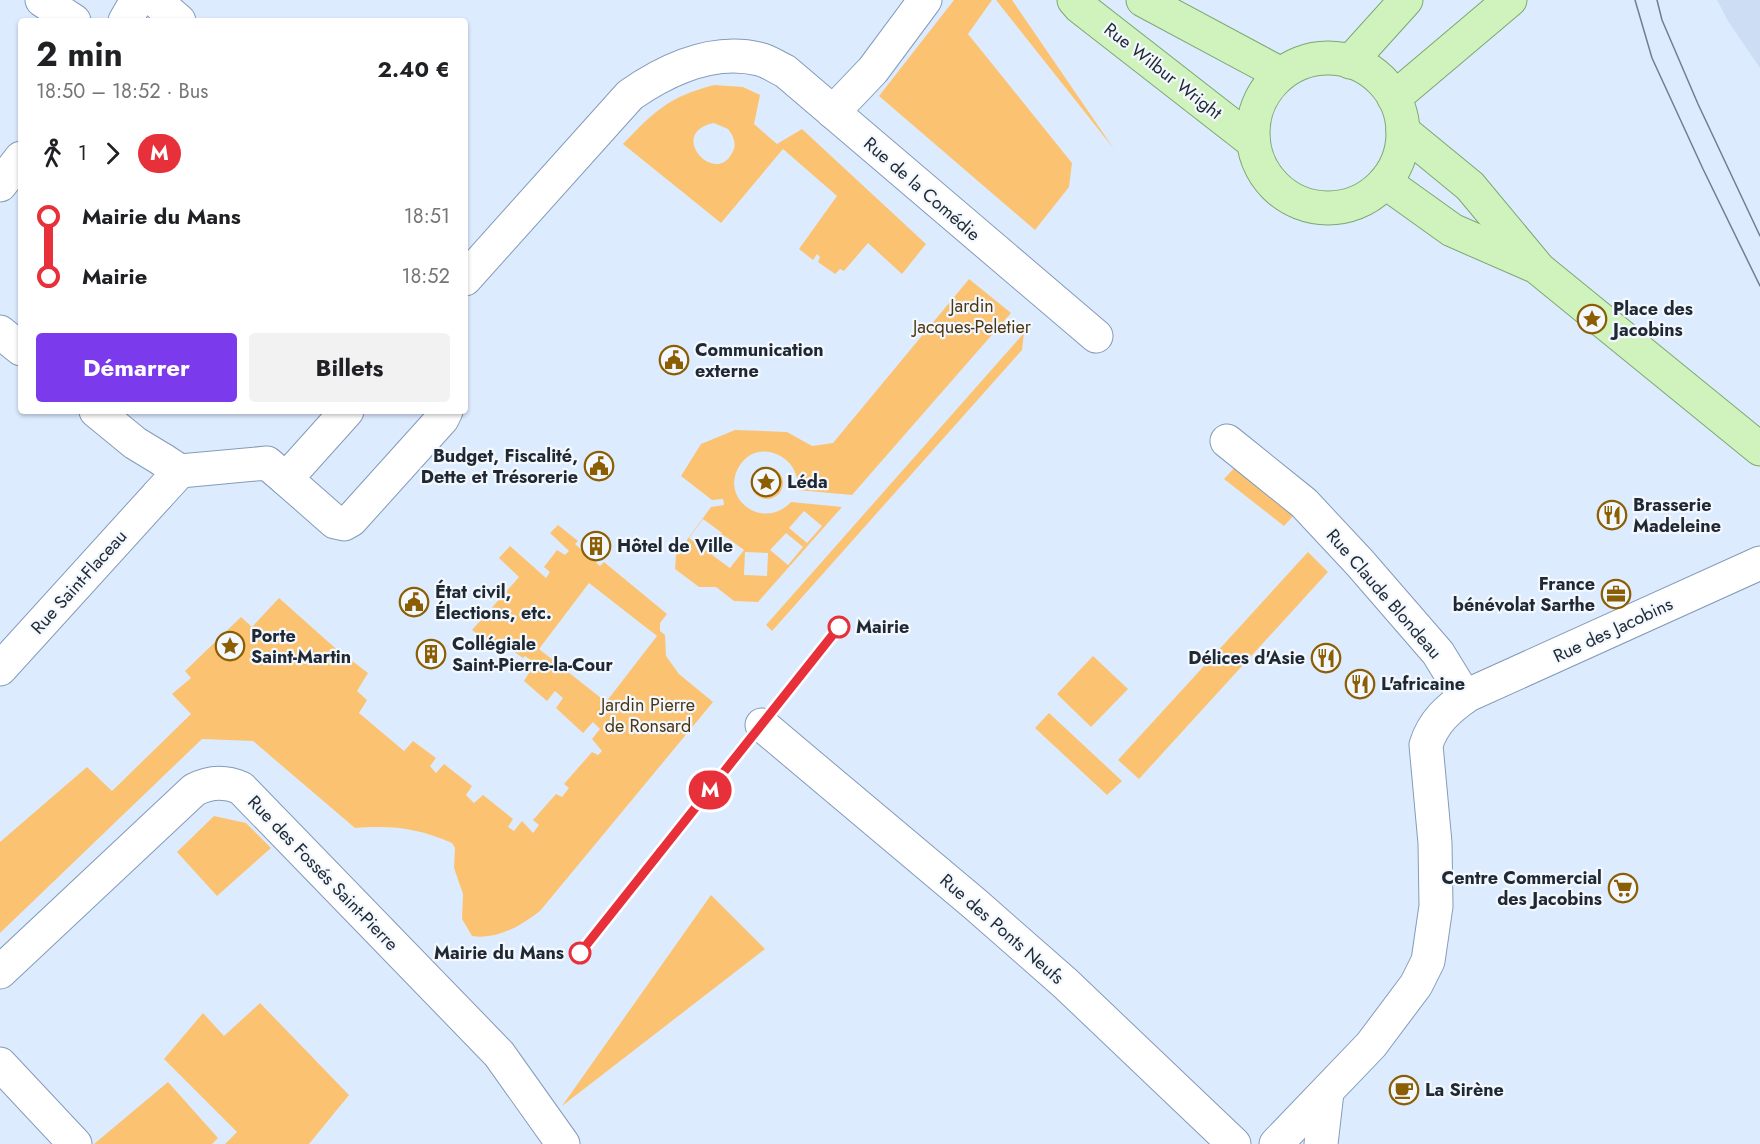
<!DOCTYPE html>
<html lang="fr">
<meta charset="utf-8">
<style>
:root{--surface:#fff;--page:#f2f2f2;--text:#202124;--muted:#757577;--accent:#7c3aed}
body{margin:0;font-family:Jost,sans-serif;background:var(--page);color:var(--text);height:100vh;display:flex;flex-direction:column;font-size:22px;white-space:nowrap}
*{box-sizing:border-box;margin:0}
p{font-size:20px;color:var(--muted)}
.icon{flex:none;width:33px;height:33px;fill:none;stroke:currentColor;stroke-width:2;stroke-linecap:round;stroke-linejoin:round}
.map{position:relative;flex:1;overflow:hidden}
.side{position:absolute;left:18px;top:18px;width:450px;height:396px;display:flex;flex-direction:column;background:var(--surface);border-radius:6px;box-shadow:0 2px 4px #0004}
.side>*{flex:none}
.badge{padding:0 12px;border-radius:20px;font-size:21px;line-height:39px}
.map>.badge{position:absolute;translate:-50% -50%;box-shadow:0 0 0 3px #fff}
.legs{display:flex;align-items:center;gap:9px;height:66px;padding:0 18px;font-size:20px}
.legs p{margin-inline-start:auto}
.summary{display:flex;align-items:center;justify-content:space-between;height:102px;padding:0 18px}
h1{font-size:33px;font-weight:700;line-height:45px}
.primary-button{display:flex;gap:12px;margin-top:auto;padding:12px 18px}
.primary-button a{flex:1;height:69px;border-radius:6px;background:var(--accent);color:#fff;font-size:24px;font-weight:700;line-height:69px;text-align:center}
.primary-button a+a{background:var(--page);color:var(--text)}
ul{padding:0 18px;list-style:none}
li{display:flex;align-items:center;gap:21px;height:60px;font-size:22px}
li i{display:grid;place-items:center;width:9px;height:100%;margin:0 8px;background:currentColor}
li i::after{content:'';width:15px;height:15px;margin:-8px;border:4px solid;border-radius:50%;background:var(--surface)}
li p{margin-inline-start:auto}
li:first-child i{background:linear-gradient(#0000 50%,currentColor 0)}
li:last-child i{background:linear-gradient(currentColor 50%,#0000 0)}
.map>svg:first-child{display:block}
</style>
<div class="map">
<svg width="1760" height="1144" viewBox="0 0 1760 1144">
<rect width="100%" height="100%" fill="#ddebff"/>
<path fill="#ccddf4" d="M1717,0H1760V68L1728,21Z"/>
<g fill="#fbc371" fill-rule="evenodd">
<path d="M954,0H992L968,34L1072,163L1069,187L1035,230L879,96Z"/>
<path d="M996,0H1012L1114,149Z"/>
<path d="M714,85L743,87L760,95L754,124L777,144L802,129L926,244L902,274L868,243L844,271L840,269L835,274L818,262L820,257L817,254L813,260L799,249L837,196L783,149L721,223L623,144C655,111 668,97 714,85ZM714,123L728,129C733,135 737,144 733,151C717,189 665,133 714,123Z"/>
<path d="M969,279L1011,313L852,495L797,490C803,458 759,436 740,465C718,498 763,532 791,502L842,507L758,602L734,601L716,587H699L675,569L676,555L711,507L724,505L723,499L712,500L681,476L701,444L735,430L787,432L812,446L833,443ZM804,511L822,526L807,543L789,528ZM703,519L722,533L708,552L689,538ZM786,533L803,547L788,565L770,550ZM725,536L744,550L730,568L712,555ZM745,552L768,553L767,576L744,575Z"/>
<path d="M1024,333L1022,350L772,631L766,625Z"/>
<circle cx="767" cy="483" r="16"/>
<path d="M1235,467L1295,514L1284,526L1224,479Z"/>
<path d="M558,525L578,541L575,544L600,566L604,562L667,614L660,623V631L665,635L666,656L679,674L713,702L540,911C521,926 497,940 472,936L462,919L463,894L454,868L455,848L452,843C418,828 392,825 355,828L253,741L202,739L0,933V842L87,767L112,791L191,714L172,694L191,678L185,671L241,617L252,627L279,598L334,647L368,673L357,691L367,700L359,713L404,751L413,741L436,758L430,766L436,773L444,764L472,786L466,795L474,803L483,795L513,819L508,827L514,831L522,821L533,833L539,825L533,820L556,794L562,797L569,788L564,784L592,752L598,755L602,751L592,739L600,729L593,722L583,733L556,708L563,698L555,691L547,701L524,681L530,671L529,664L532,661L525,656L523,658L512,650L498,649L472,630L519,577L499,558L510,546L546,578L550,572L544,567L557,550L565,555L569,551L550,533ZM589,583L657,636L606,702L539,649Z"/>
<path d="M1308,552L1328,572L1139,779L1118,760Z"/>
<path d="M1093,656L1128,689L1091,727L1057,694Z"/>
<path d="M1049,713L1122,781L1107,795L1035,728Z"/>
<path d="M214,816L246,823L271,848L217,896L177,852Z"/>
<path d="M711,895L765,949L562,1106Z"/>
<path d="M260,1003L349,1095L309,1144H225L237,1132L164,1059L203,1013L224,1036Z"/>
<path d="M168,1082L218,1138L212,1144H94Z"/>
</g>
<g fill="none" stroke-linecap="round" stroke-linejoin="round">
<g stroke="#849bb8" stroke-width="35">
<g id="pedestrian">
<path d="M42,0L74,21"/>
<path d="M155,0L179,21"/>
<path d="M125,21L137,0"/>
<path d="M833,112L873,70L925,0"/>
<path d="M0,185L21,158"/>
<path d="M0,332L21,349"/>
<path d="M96,411L135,443L163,460"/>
<path d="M1227,441L1304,503L1360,563L1438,653L1465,697"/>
<path d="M0,669L158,495"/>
<path d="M762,725L975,904L1065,983L1234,1144"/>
<path d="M0,1064L75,1144"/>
<path d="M1276,1144L1371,1045L1416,985L1428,961L1436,906L1435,843L1426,745C1433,722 1448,709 1468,695L1760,563"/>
<path d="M1321,1144L1327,1092"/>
</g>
</g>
<g stroke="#849bb8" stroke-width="35">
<g id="minor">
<path d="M465,279L630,95C666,70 713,48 759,59C768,61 776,67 785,71L1096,336"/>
<path d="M347,411L286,479L335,522L344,524L351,520L442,419L446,411"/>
<path d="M163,460L180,471L267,463L286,479"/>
<path d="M158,495L180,471"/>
<path d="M0,972L194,790C209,782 225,781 241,788L499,1054L563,1144"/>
</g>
</g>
<g stroke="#7da771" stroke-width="35">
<g id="primary">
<path d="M1074,0L1080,7L1252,141"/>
<path d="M1143,0L1281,74"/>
<circle cx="1328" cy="133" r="75"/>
<path d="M1350,62L1406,0"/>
<path d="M1394,98L1510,0"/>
<path d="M1403,131L1470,186L1539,269L1760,449"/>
<path d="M1385,182L1452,230L1532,265"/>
</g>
</g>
<use href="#pedestrian" stroke="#fff" stroke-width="33"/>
<use href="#minor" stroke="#fff" stroke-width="33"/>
<use href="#primary" stroke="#d0f3be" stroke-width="33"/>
<g stroke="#737e8d" stroke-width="1.5">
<path d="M1635,0L1652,58L1703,169L1760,286"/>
<path d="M1657,0L1662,20L1698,104L1760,236"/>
</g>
</g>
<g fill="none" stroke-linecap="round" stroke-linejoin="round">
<g stroke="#fff" stroke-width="14">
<path id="line-1" d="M580,953L839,627"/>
</g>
<use href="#line-1" stroke="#e7303a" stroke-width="9"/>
</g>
<defs>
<g id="sight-ring" transform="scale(1.5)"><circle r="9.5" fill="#f3f8fe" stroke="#8c5e03" stroke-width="1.5"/><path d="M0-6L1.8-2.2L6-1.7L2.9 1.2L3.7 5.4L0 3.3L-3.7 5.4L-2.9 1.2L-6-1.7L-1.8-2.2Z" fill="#8c5e03"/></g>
<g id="civic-ring" transform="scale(1.5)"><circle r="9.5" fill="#f3f8fe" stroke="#8c5e03" stroke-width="1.5"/><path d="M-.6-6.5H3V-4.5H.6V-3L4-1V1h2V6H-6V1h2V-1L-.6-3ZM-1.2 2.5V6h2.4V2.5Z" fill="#8c5e03"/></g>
<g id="restaurant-ring" transform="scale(1.5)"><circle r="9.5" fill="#f3f8fe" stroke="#8c5e03" stroke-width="1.5"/><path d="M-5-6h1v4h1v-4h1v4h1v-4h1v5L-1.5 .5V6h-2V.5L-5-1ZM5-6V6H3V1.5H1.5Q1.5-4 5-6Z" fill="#8c5e03"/></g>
<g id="building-ring" transform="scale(1.5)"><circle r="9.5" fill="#f3f8fe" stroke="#8c5e03" stroke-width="1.5"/><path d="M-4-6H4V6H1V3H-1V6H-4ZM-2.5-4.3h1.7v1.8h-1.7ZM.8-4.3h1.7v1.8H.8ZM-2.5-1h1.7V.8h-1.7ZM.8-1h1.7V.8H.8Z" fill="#8c5e03"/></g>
<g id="office-ring" transform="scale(1.5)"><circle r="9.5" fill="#f3f8fe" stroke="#8c5e03" stroke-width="1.5"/><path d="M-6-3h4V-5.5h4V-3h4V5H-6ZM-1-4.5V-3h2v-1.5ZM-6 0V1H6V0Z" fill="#8c5e03"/></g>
<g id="supermarket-ring" transform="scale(1.5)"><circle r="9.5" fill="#f3f8fe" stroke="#8c5e03" stroke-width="1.5"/><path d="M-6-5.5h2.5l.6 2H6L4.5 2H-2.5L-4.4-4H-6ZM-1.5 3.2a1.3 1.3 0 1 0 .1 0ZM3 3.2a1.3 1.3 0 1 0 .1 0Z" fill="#8c5e03"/></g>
<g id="cafe-ring" transform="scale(1.5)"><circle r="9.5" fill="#f3f8fe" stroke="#8c5e03" stroke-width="1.5"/><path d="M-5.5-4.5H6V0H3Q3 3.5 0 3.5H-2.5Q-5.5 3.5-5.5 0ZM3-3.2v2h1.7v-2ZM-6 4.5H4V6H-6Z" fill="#8c5e03"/></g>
</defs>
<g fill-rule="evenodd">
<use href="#sight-ring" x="1592" y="319"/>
<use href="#civic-ring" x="674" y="360"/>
<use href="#civic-ring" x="599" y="466"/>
<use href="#sight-ring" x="766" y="482"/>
<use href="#restaurant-ring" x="1612" y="515"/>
<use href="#building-ring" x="596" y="546"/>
<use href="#office-ring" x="1616" y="594"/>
<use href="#civic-ring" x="414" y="602"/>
<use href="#sight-ring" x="230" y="646"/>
<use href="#building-ring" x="431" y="654"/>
<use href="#restaurant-ring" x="1326" y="658"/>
<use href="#restaurant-ring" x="1360" y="684"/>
<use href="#supermarket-ring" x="1623" y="888"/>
<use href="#cafe-ring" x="1404" y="1090"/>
</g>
<g fill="#fff" stroke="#e7303a" stroke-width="3">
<circle cx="839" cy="627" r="10"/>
<circle cx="580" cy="953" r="10"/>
</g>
<g text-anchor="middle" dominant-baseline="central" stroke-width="4.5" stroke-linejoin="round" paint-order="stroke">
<g font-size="18" fill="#1f2833" stroke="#f3f8fe">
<text transform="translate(1163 71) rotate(38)">Rue Wilbur Wright</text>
<text transform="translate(922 189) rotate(41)">Rue de la Comédie</text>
<text transform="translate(79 582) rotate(-48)">Rue Saint-Flaceau</text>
<text transform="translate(1384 594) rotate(49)">Rue Claude Blondeau</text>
<text transform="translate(1613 630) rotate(-25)">Rue des Jacobins</text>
<text transform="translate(323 873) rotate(46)">Rue des Fossés Saint-Pierre</text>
<text transform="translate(1002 929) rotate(41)">Rue des Ponts Neufs</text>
</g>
<g font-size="18" fill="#4d3612" stroke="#f3f8fe">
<text x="972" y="306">Jardin<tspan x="972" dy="21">Jacques-Peletier</tspan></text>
<text x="648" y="705">Jardin Pierre<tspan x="648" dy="21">de Ronsard</tspan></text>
</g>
<g font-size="18" font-weight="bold" fill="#1f2833" stroke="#f3f8fe" text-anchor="start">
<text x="1613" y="309">Place des<tspan x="1613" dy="21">Jacobins</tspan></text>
<text x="695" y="350">Communication<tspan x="695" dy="21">externe</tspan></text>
<text x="578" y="456" text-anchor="end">Budget, Fiscalité,<tspan x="578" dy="21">Dette et Trésorerie</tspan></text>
<text x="787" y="482">Léda</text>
<text x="1633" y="505">Brasserie<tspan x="1633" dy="21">Madeleine</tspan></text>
<text x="617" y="546">Hôtel de Ville</text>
<text x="1595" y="584" text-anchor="end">France<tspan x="1595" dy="21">bénévolat Sarthe</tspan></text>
<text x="435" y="592">État civil,<tspan x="435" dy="21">Élections, etc.</tspan></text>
<text x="251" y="636">Porte<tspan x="251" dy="21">Saint-Martin</tspan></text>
<text x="452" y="644">Collégiale<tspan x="452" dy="21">Saint-Pierre-la-Cour</tspan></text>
<text x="1305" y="658" text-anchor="end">Délices d'Asie</text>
<text x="1381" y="684">L'africaine</text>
<text x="1602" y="878" text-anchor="end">Centre Commercial<tspan x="1602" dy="21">des Jacobins</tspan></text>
<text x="1425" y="1090">La Sirène</text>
</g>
<g font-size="18" font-weight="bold" fill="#1f2833" stroke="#f3f8fe" text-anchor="start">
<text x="856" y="627">Mairie</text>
<text x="564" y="953" text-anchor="end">Mairie du Mans</text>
</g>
</g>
</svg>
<b class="badge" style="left:710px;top:790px;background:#e7303a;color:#fff">M</b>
<section class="side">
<div class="summary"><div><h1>2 min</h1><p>18:50 – 18:52 · Bus</p></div><b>2.40 €</b></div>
<div class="legs"><svg class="icon" aria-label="walk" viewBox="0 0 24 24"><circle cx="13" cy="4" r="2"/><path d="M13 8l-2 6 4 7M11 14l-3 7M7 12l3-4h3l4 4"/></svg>1<svg class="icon" aria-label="forward" viewBox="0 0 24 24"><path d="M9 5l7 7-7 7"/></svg><b class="badge" style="background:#e7303a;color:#fff">M</b></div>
<ul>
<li><i style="color:#e7303a"></i><b>Mairie du Mans</b><p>18:51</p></li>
<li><i style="color:#e7303a"></i><b>Mairie</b><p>18:52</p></li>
</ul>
<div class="primary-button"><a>Démarrer</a><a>Billets</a></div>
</section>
</div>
